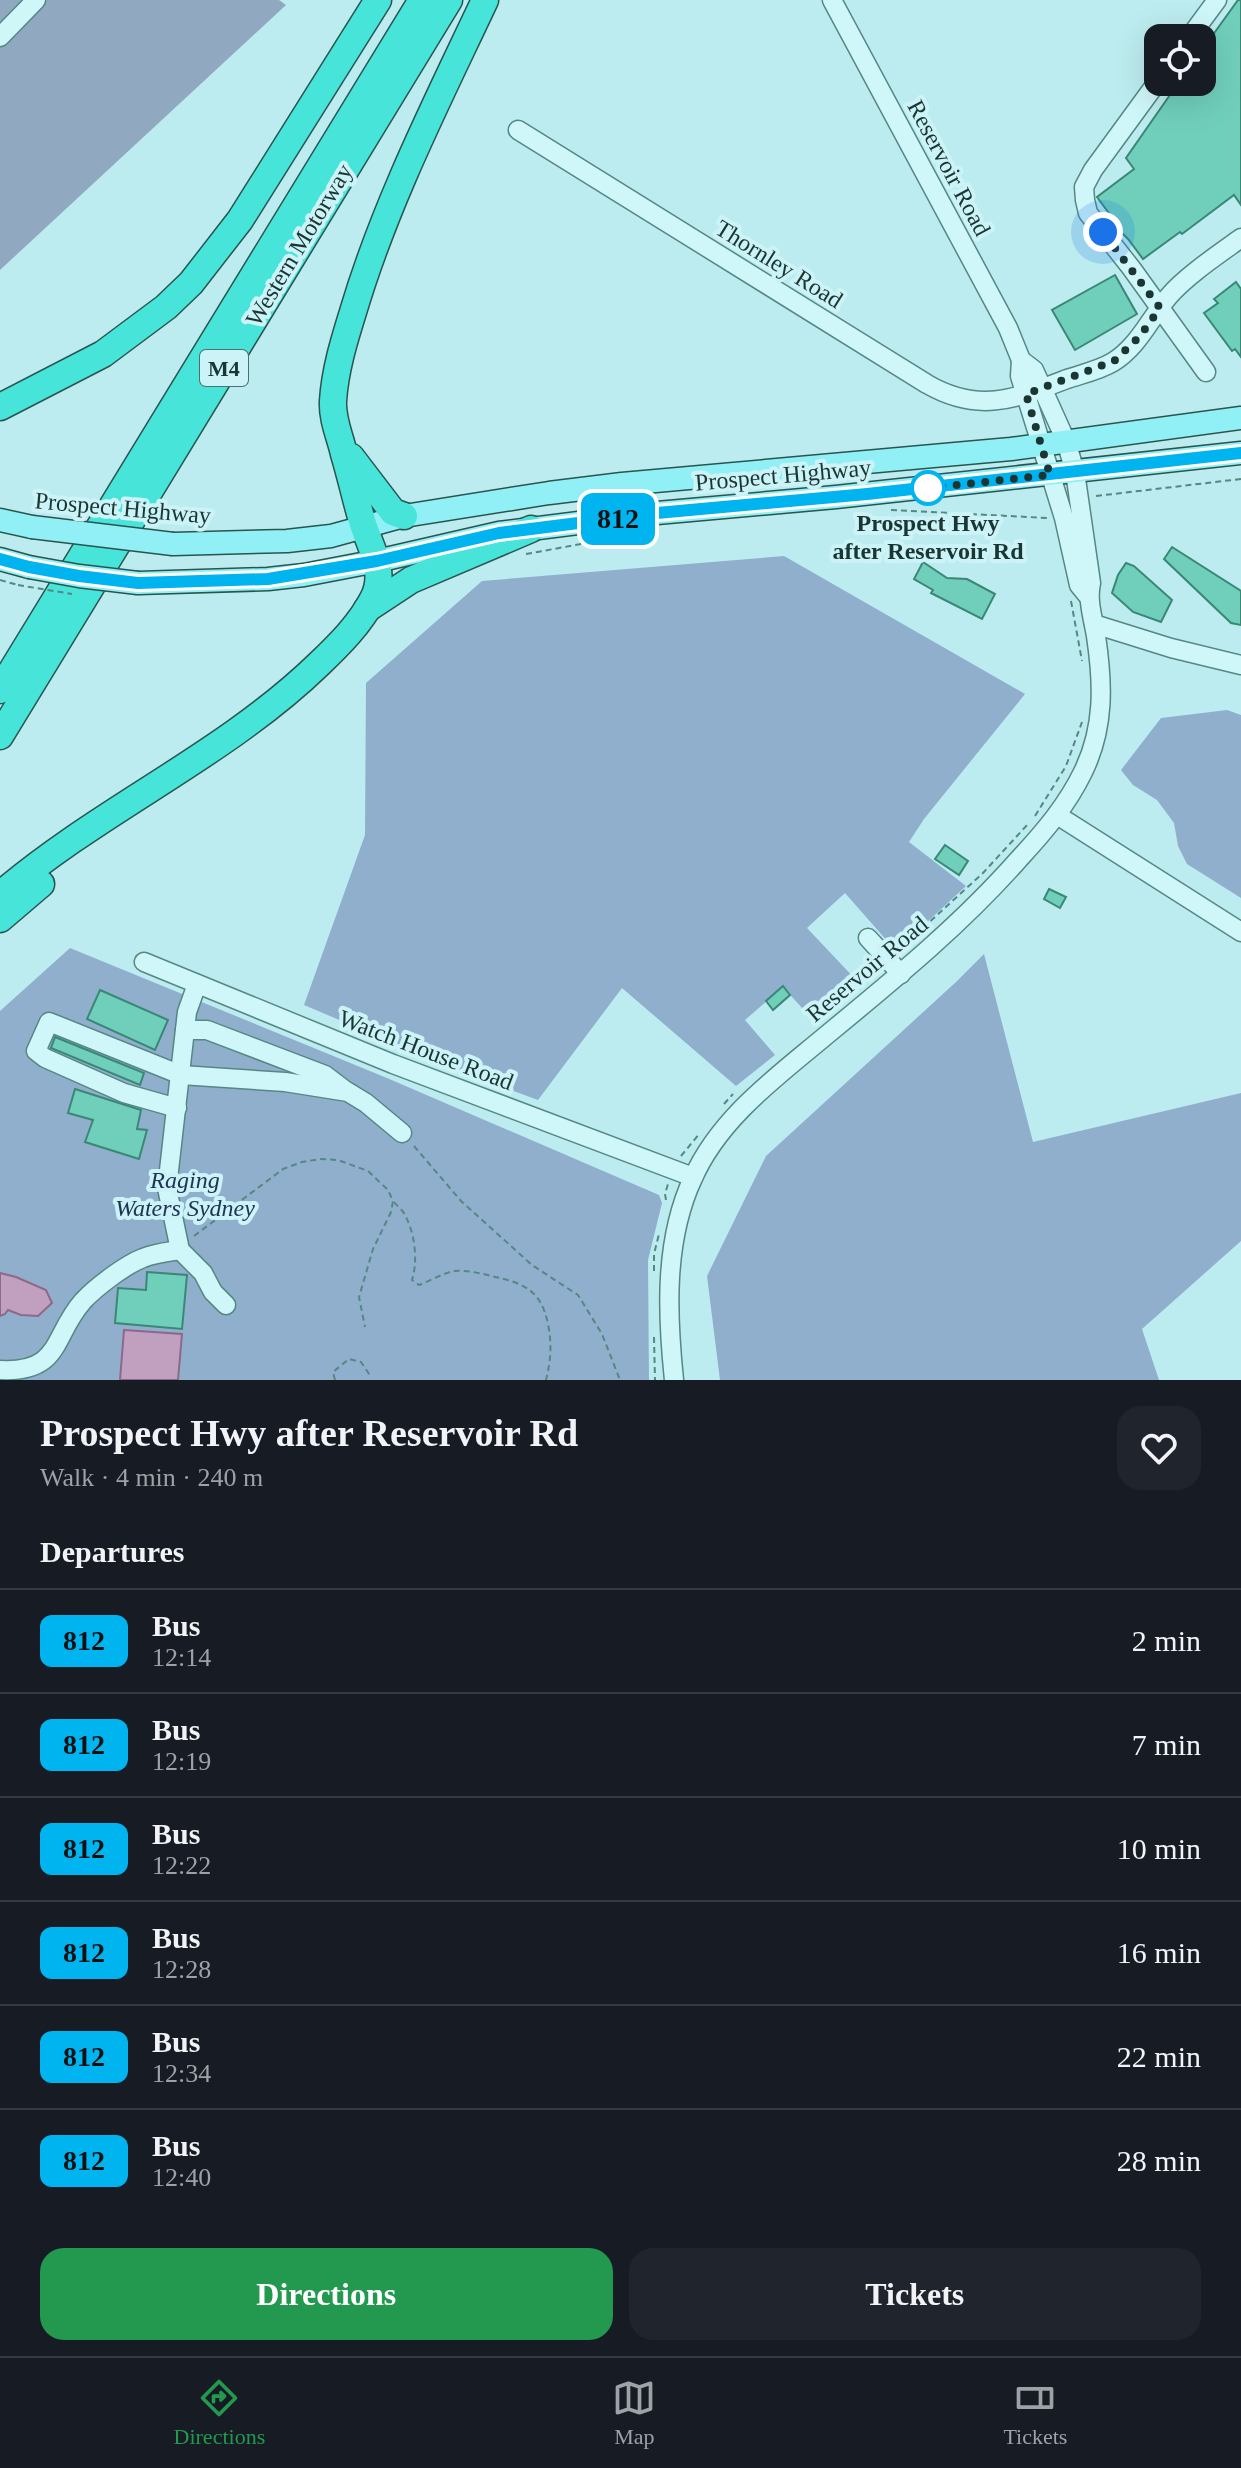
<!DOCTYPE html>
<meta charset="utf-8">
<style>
:root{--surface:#171b24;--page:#20242c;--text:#f1f3f6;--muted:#9ea1a6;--line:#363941;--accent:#22994e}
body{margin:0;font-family:"Times New Roman",serif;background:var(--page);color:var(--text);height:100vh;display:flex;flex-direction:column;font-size:30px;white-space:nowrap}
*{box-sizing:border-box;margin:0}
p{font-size:26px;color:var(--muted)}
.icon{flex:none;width:44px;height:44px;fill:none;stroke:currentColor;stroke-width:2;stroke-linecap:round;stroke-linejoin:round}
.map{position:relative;height:1380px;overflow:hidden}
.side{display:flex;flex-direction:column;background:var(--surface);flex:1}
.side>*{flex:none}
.badge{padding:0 16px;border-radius:12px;font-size:28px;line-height:52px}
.buttons{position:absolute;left:1144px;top:24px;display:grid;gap:16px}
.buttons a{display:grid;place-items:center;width:72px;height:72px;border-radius:16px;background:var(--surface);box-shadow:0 8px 32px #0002;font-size:40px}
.you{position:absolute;width:40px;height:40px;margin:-20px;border:6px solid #fff;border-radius:50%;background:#1a73e8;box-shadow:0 0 0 12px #1a73e833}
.map>.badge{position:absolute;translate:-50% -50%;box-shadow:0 0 0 4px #fff}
h2{padding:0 40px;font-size:30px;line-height:72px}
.round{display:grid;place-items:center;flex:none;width:84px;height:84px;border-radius:24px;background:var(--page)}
.overview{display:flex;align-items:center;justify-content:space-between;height:136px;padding:0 40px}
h1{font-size:38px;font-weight:700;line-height:60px}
.button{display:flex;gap:16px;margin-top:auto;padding:16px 40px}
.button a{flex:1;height:92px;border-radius:24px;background:var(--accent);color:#fff;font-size:32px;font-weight:700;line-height:92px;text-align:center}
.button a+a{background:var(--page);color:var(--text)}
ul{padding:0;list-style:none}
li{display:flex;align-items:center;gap:24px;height:104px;padding:0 40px;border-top:2px solid var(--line)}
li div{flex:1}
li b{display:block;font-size:30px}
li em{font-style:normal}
li .badge{min-width:88px;font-weight:700;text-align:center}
.tab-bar{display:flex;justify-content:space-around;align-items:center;height:112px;border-top:2px solid var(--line);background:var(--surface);font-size:22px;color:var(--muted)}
.tab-bar a{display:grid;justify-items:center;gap:4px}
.tab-bar .selected{color:var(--accent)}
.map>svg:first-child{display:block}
</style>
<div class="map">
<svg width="1241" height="1380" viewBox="0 0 1241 1380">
<rect width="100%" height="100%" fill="#bcecef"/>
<g fill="#90afcd">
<path d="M784,556L1025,694L924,819L909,842L966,886L896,951L845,893L807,928L858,982L813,1020L783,987L745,1020L775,1055L736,1086L622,988L538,1100L464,1073L304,1005L365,835L366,683L482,581Z"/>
<path d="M1227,710L1241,715V898L1187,864L1178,846L1174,823L1157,800L1133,785L1121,770L1161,718Z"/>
<path d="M70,948L387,1078L659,1195L662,1203L648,1260L649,1380H0V1011Z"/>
<path d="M984,954L1033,1142L1241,1093V1241L1142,1329L1159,1380H720L707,1276L766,1156L956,982Z"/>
</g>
<path fill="#90a9c1" d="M0,0H279L286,5L0,270Z"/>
<g fill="#c0a0be" stroke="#8e6889" stroke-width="2">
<path d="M0,1273L16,1277L46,1290L52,1303L38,1316L21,1315L8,1310L5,1314L0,1316Z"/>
<path d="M124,1330L182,1334L178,1380H120Z"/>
</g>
<g fill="#70cfbb" stroke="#3a8776" stroke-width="2">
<path d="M1238,0H1241V205L1234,195L1182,234L1180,232L1143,259L1128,239L1123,234L1121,235L1113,226L1116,223L1097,197L1134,169L1126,158L1179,82H1202V50Z"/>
<path d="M1115,275L1137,314L1075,350L1052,310Z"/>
<path d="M1236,282L1241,289V357L1235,349L1232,351L1204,313L1218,303L1214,299Z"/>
<path d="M1172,547L1241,591V625L1231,623L1164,559Z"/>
<path d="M923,562L947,578L967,579L995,594L982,619L931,593L933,590L914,579Z"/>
<path d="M1126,563L1134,566L1172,600L1161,622L1133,612L1112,593L1118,575Z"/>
<path d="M945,845L968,861L959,875L935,859Z"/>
<path d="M1049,889L1066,897L1060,908L1044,899Z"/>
<path d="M783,986L790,995L773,1010L766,1001Z"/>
<path d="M100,990L168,1020L155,1050L87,1019Z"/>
<path d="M55,1037L144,1073L140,1085L51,1048Z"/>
<path d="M75,1089L141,1110L137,1129L147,1130L139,1159L85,1142L93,1120L68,1113Z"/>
<path d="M147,1272L187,1275L182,1329L115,1323L118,1288L146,1290Z"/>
</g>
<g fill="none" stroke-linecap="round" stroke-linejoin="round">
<g stroke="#558783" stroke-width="21">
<g id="minor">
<path d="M0,37L36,0"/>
<path d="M1189,38L1217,0"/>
<path d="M1158,81L1093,170L1084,187L1085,200L1088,213L1132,269L1206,372"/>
<path d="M518,130L927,384C979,414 1015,399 1067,379C1082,374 1100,370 1113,362C1138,347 1151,317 1169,296C1186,276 1219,254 1241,238"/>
<path d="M1021,360L1020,376L1064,518L1079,585L1088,596"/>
<path d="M1094,624L1171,648L1241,665"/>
<path d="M1057,815L1241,932"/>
<path d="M868,938L901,974"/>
<path d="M144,962L393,1064L693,1177"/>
<path d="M197,984L187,1012L167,1188L180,1250L203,1273L213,1292L226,1305"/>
<path d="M185,1030H207L325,1075L346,1091"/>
<path d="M177,1108L124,1093L45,1058L36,1051L49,1022L181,1075L285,1082L348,1092L366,1103L402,1133"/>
<path d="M0,1370C62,1373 52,1336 83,1301C96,1287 125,1265 143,1258C155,1253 167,1252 180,1250"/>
<path d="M674,1380C667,1313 664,1240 693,1178C719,1119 775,1078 823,1038C892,981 960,926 1019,859C1044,832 1067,805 1083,772C1105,727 1103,683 1096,636C1093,617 1087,601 1091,583L1075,472L1066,441L1034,370L1021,360L1008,328L832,0"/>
</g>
</g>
<g stroke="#2a544e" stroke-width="25">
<g id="major">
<path d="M0,520L32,527"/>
<path d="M173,544L287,541L331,536L404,516L549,493L622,484L1011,449L1241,418"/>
<path d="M0,559L29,567"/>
<path d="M138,583L268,579L304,575L377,561L499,533L657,513L836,497L1241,453"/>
</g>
</g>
<g stroke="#2a544e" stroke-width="29">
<g id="highway">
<path d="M0,407L103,354L166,307L191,283L240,220L378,0"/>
<path d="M351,457L393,512L404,516"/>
<path d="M367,609L411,580L531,529"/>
<path d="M0,690L422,0"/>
<path d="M0,736L449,0"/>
<path d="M0,895C100,809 224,756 319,664C339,645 360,624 373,599C387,573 371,549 363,524C356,501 351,477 344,454C340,436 332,420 333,401C335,370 344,341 353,312C385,204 437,102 485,0"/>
<path d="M0,919L41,884"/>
</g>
</g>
<g stroke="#558783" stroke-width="2" stroke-dasharray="6 4" stroke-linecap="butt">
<path d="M1096,496L1241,479"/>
<path d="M891,510L1048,518"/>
<path d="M526,554L642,533"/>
<path d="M0,580L18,585"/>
<path d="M1071,601L1082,661"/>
<path d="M1035,816L1066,766L1082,722"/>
<path d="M901,948L983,873L1028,824"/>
<path d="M814,1024L876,971"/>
<path d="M724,1104L733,1094"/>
<path d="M414,1146L461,1201L532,1265L578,1295L602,1334L620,1380"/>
<path d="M681,1156L700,1133"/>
<path d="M666,1200L665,1194L668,1184"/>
<path d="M394,1202C397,1206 404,1211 406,1217C415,1235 418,1261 412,1280L419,1285C430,1281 443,1273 454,1271C466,1270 480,1273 491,1276C524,1283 541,1290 548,1324C552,1344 551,1360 546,1380"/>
<path d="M194,1236L283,1169L302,1162L320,1159L338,1160L368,1171L388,1190L393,1201L391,1212L373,1249L359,1297L365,1327"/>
<path d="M654,1271V1254L659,1234"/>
<path d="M654,1337L655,1380"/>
<path d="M335,1380L333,1372L349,1359L361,1362L371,1377"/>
</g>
<use href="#minor" stroke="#cff7fa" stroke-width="18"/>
<use href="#major" stroke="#91f0f6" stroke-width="22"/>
<use href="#highway" stroke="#47e4da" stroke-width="26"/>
<g stroke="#2a544e" stroke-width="25" stroke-linecap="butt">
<g id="major-bridge">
<path d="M32,527L173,544"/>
<path d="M29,567L79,576L138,583"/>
</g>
</g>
<path stroke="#558783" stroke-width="2" stroke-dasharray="6 4" stroke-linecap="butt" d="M18,585L72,594"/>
<use href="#major-bridge" stroke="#91f0f6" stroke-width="22"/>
</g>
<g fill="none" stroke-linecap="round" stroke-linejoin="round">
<g stroke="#fff" stroke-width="18">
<path id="line" d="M0,559L29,567L79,576L138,583L268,579L377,561L499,533L657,513L867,494L1241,453"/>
</g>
<use href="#line" stroke="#00b5ef" stroke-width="12"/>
<path stroke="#1a3632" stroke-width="8" stroke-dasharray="0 14.4" d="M928,488L1050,475L1026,394L1114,361L1140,336L1160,308L1103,232"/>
</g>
<circle fill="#fff" stroke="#00b5ef" stroke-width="4" cx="928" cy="488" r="16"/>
<g text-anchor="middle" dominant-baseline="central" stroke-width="8" stroke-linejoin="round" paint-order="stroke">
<rect fill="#ccf3f7" stroke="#4f6f6d" stroke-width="2" x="200" y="350" width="48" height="36" rx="6"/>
<g font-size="22" font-weight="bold" fill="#1a3632">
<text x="224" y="368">M4</text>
</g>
<g font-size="24" fill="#1a3632" stroke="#ccf3f7">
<text transform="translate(949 168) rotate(62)">Reservoir Road</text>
<text transform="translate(299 245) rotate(-59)">Western Motorway</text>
<text transform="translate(779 264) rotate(32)">Thornley Road</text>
<text transform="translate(783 475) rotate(-5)">Prospect Highway</text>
<text transform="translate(123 508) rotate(5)">Prospect Highway</text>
<text transform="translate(867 969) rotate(-40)">Reservoir Road</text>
<text transform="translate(426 1050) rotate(21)">Watch House Road</text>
</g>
<g font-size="24" font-weight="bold" fill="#1a3632" stroke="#ccf3f7">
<text x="928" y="523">Prospect Hwy<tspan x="928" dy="28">after Reservoir Rd</tspan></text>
</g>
<g font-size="24" font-style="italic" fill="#203353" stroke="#ccf3f7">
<text x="185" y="1180">Raging<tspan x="185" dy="28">Waters Sydney</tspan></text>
</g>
</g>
</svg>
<div class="buttons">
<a><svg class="icon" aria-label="locate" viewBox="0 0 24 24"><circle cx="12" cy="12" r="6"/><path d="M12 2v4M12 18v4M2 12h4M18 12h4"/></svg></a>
</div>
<div class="you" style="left:1103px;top:232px"></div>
<b class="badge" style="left:618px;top:519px;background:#00b5ef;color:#111">812</b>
</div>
<section class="side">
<div class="overview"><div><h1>Prospect Hwy after Reservoir Rd</h1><p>Walk · 4 min · 240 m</p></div><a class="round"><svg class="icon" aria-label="heart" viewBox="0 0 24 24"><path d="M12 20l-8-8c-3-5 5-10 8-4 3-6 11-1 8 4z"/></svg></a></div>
<h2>Departures</h2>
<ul>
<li><span class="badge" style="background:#00b5ef;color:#111">812</span><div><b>Bus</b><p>12:14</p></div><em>2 min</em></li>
<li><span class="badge" style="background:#00b5ef;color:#111">812</span><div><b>Bus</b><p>12:19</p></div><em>7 min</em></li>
<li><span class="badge" style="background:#00b5ef;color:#111">812</span><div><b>Bus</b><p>12:22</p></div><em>10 min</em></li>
<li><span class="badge" style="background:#00b5ef;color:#111">812</span><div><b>Bus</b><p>12:28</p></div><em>16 min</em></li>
<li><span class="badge" style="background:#00b5ef;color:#111">812</span><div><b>Bus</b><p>12:34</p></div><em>22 min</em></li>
<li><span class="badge" style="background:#00b5ef;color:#111">812</span><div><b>Bus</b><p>12:40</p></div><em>28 min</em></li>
</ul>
<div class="button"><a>Directions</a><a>Tickets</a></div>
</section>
<nav class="tab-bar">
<a class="selected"><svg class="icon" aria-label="directions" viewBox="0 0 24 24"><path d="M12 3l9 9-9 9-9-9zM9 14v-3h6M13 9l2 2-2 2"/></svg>Directions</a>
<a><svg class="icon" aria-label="map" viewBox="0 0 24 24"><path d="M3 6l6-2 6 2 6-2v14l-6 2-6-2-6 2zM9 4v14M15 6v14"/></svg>Map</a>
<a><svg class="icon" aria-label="tickets" viewBox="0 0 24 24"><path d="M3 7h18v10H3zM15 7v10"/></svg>Tickets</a>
</nav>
